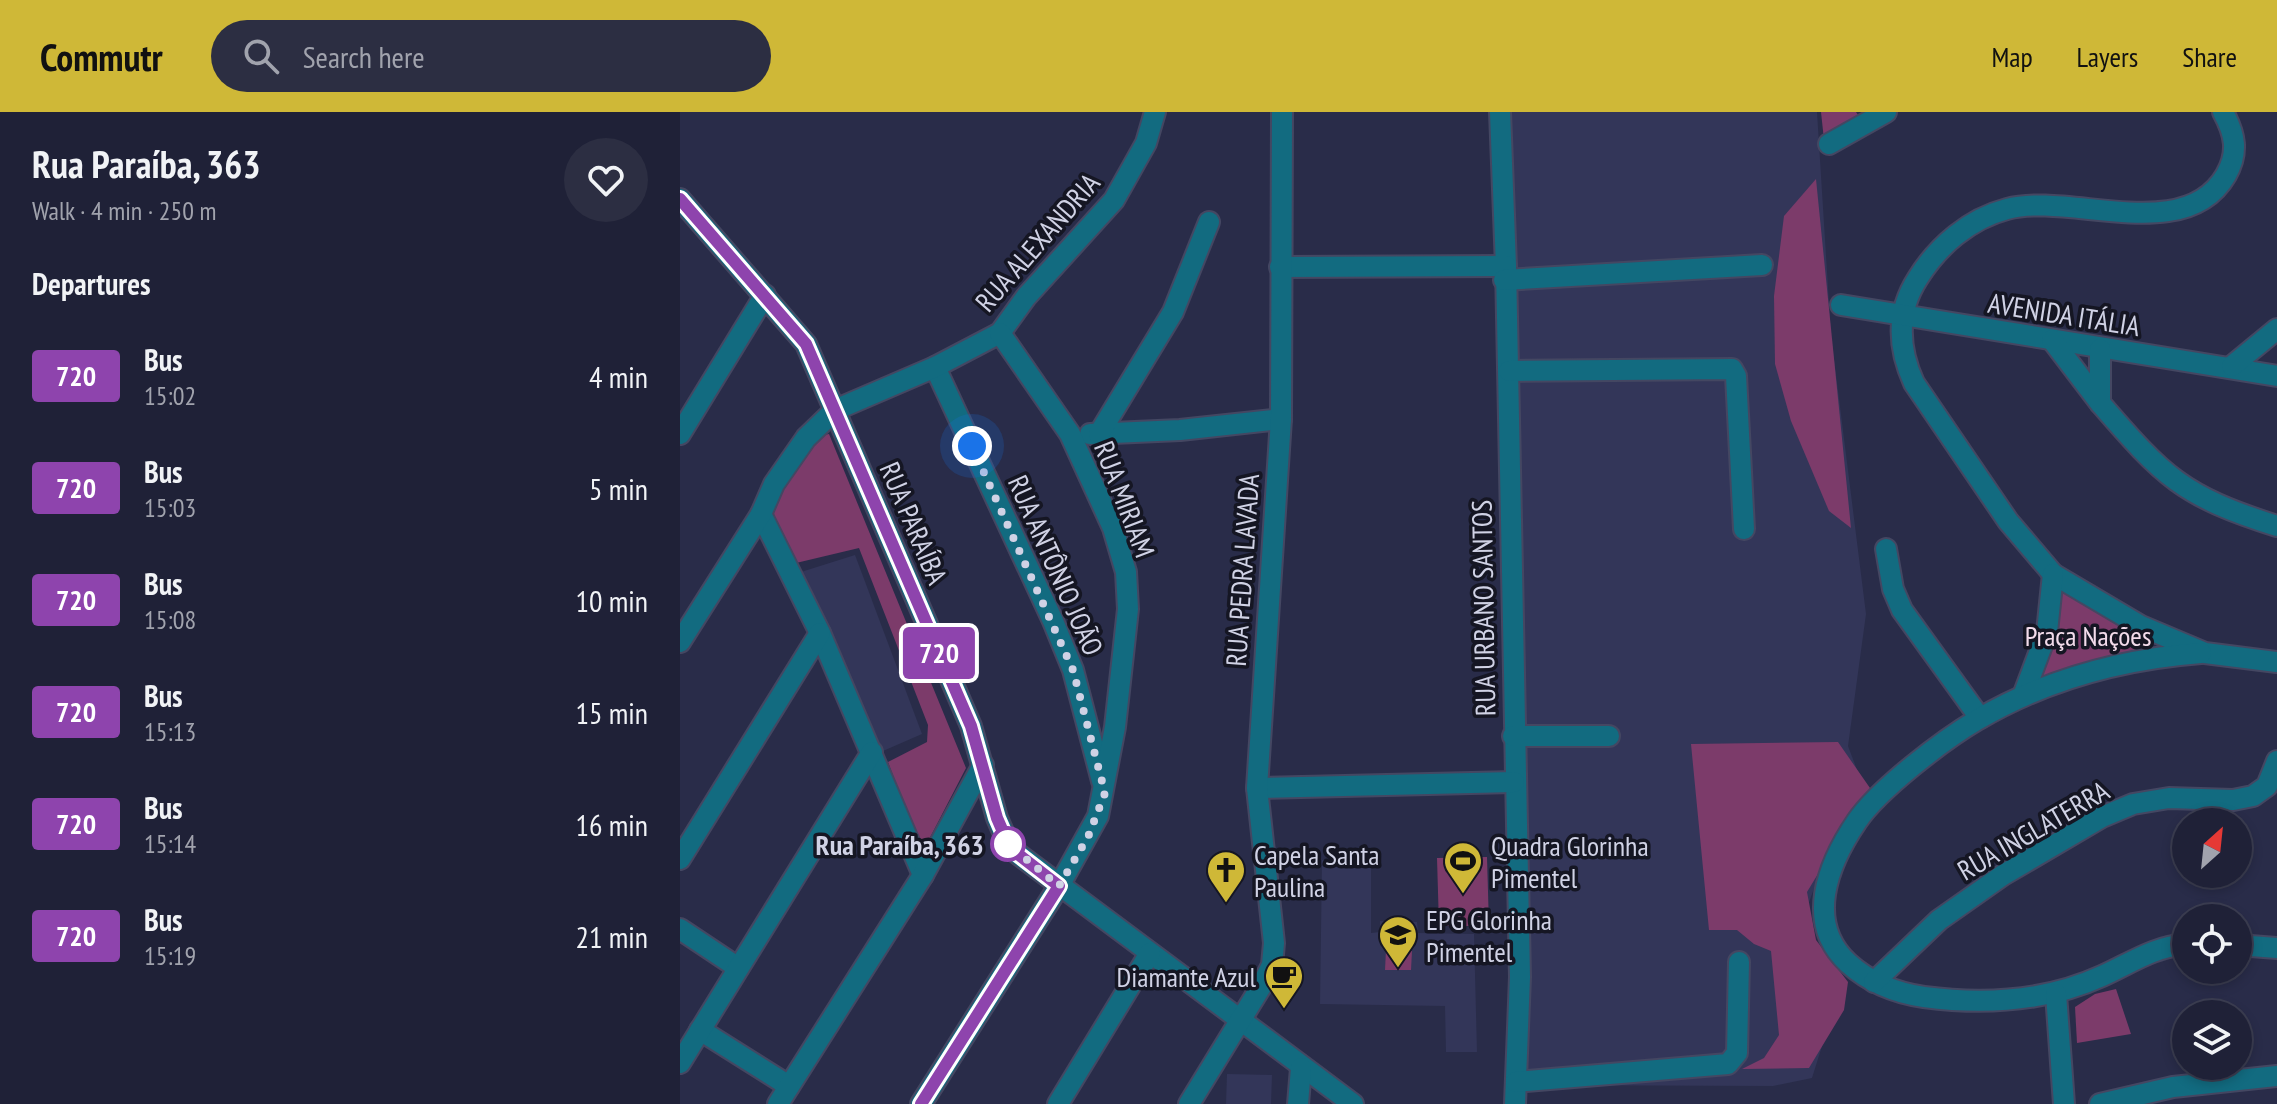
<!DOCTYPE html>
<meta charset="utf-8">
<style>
:root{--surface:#1f2137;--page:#2c2e42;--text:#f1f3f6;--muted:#a1a3ad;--line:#3c3e52;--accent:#cfb837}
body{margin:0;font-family:"PT Sans Narrow",sans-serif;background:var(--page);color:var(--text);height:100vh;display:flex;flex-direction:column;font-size:30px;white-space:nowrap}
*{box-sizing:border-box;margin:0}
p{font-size:26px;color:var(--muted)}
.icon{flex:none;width:44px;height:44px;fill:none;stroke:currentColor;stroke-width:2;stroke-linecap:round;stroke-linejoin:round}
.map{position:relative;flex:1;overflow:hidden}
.drawer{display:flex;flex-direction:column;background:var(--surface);width:680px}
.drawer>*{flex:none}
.badge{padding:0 16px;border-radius:6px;font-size:28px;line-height:52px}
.needle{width:52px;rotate:27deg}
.tools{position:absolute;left:1492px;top:696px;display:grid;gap:16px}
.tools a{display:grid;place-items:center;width:80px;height:80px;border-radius:50%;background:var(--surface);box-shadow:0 4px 12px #0003,0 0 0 2px var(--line);font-size:40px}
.you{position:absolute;width:40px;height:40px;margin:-20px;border:6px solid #fff;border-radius:50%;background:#1a73e8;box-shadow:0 0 0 12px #1a73e833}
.map>.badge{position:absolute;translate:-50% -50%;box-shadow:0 0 0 4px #fff}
h2{padding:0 32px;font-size:30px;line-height:72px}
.round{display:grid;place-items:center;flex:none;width:84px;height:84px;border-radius:42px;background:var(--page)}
.overview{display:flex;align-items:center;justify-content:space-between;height:136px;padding:0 32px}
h1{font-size:38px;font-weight:700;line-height:60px}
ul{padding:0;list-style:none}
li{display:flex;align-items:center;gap:24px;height:112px;padding:0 32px}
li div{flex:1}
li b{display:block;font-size:30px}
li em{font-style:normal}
li .badge{min-width:88px;font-weight:700;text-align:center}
header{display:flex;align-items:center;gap:48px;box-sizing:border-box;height:112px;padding:0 40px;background:var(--accent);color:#111}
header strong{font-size:38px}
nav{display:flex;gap:44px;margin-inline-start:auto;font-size:28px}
.search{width:560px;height:72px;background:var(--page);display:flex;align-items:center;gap:20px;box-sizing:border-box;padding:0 28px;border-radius:44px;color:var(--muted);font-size:30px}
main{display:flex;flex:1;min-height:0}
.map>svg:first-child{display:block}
</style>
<header>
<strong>Commutr</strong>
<div class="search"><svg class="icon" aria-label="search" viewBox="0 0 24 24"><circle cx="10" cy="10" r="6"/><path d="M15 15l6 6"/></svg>Search here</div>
<nav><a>Map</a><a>Layers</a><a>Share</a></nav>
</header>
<main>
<section class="drawer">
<div class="overview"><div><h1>Rua Paraíba, 363</h1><p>Walk · 4 min · 250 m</p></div><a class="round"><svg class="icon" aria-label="heart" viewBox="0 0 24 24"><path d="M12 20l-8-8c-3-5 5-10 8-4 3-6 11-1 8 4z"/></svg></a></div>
<h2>Departures</h2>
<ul>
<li><span class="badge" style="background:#8e44ad;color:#fff">720</span><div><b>Bus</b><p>15:02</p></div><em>4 min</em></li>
<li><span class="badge" style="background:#8e44ad;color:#fff">720</span><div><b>Bus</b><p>15:03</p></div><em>5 min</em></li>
<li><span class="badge" style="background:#8e44ad;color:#fff">720</span><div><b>Bus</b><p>15:08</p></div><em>10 min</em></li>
<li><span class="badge" style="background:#8e44ad;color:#fff">720</span><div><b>Bus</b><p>15:13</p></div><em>15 min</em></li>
<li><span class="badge" style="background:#8e44ad;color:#fff">720</span><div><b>Bus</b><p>15:14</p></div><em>16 min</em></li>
<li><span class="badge" style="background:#8e44ad;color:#fff">720</span><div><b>Bus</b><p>15:19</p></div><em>21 min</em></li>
</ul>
</section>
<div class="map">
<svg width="1597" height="992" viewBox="0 0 1597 992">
<rect width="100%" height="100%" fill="#292c49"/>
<g fill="#333659">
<path d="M821,0H1137L1151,223L1186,502L1168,634L1185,679L1159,709L1125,801L1158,883L1132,966L1093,974L842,973Z"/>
<path d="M175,443L242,622L203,639L121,460Z"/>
<path d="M642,748L691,749V821L700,820V809L737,810L738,821L794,822L797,940H766L765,894L640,892Z"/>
<path d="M547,962L592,963L591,992H546Z"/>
</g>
<g fill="#7c3b6a">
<path d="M1141,0H1176L1182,9L1144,28Z"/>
<path d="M1136,67L1171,416L1149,399L1111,309L1095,252L1094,184L1104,104Z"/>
<path d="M149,322L286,656L242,741L208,650L247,630L248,613L179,436L116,451L88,393L133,325Z"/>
<path d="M1383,476L1458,521L1460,537L1352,574C1374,543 1377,513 1383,476Z"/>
<path d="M1158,630L1190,676L1127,780L1136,828L1168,870L1164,898L1129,956L1062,957L1084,946L1099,923L1091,839L1074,832L1057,818H1029L1011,632Z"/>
<path d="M807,745L809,814H759L757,746Z"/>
<path d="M706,838L732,839L731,858H705Z"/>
<path d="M1436,877L1451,922L1397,931L1395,895L1415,882Z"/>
</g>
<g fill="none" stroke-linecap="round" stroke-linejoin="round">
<g stroke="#444762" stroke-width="24">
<g id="minor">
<path d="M820,0L826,154L840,865L835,992"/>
<path d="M1543,0C1555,22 1559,40 1546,63C1505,134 1390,80 1327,97C1289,107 1258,134 1238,166C1216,200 1218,236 1234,271L1328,409L1373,462L1461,514L1525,541L1597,550"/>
<path d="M1149,32L1206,0"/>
<path d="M0,87L126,232L291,614L317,706L330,736L673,992"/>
<path d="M600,155L826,154"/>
<path d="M824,168L1082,153"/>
<path d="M1161,193L1597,264"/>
<path d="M1372,228L1420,291"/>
<path d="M1420,237V291C1484,365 1502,384 1597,414"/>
<path d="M1552,254L1597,217"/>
<path d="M255,255L373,509L393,558L422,669"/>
<path d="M829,259L1052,257L1056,264L1064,417"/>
<path d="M0,322L85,183"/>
<path d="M410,322L500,318L601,307"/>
<path d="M419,322L493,200L529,110"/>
<path d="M81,402L140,521L243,763"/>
<path d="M1206,437L1213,477L1222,498L1300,606"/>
<path d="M0,530L81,402L94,372L126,326L155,298L255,255L320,221L346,185L434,88L466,31L475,0"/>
<path d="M1343,584L1367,520L1373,462"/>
<path d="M833,624H929"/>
<path d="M577,676L834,670"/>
<path d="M0,747L140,521"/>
<path d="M0,817L57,855"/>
<path d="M1506,832C1473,835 1451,851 1422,864C1365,890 1305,893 1244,885C1216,881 1189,870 1168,851C1125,811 1147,753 1177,709C1199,677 1263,628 1297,608C1365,568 1443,547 1521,541"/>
<path d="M1558,833L1597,836"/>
<path d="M1194,870L1259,808L1323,763L1422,705L1453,692L1489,686L1553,688L1573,684L1587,674L1597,649"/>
<path d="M1376,882L1384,992"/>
<path d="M20,918L109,974"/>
<path d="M0,951L192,640"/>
<path d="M836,970L1048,952L1057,941L1059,850"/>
<path d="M98,992L243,763L303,653"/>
<path d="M241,992L379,774L418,704L435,615L448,497L446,460L433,416L390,322L320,221"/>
<path d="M378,992L470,841"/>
<path d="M509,992L582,873L592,853L594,831L577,676L601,307L602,0"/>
<path d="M618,992L621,956"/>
<path d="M1420,992L1493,975L1597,964"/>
</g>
</g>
<use href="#minor" stroke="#126b80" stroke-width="20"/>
</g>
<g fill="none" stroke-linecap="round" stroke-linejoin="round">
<g stroke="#fff" stroke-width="18">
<path id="line" d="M0,87L126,232L291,614L317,706L330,736L379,774L241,992"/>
</g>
<use href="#line" stroke="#8e44ad" stroke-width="12"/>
<path stroke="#d0d2e5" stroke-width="8" stroke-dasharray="0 14.4" d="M292,334L393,558L425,681L408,725L379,774L328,732"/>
</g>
<defs>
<g id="stadium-pin" transform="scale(2)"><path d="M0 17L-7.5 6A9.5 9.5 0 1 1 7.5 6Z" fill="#cfb837" stroke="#151623"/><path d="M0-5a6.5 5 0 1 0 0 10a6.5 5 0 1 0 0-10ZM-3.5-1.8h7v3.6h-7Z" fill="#111"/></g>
<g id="church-pin" transform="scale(2)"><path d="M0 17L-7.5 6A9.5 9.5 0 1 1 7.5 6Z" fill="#cfb837" stroke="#151623"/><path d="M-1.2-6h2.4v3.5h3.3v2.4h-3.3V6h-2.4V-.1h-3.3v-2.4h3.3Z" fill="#111"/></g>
<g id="school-pin" transform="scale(2)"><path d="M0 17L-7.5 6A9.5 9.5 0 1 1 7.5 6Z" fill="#cfb837" stroke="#151623"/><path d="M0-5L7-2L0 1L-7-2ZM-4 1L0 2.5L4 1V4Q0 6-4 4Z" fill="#111"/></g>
<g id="cafe-pin" transform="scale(2)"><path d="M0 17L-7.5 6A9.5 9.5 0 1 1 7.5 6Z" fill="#cfb837" stroke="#151623"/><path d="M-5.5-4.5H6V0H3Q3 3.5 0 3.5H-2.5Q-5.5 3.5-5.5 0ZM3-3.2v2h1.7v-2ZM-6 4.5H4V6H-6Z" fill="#111"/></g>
</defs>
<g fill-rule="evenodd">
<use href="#stadium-pin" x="783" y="749"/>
<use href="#church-pin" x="546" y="758"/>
<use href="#school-pin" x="718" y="823"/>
<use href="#cafe-pin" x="604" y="864"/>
</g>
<circle fill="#fff" stroke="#8e44ad" stroke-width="4" cx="328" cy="732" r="16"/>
<g text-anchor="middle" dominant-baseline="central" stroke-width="7" stroke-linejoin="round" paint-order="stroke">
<g font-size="28" fill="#d0d2e5" stroke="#151623">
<text transform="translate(357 130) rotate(-49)">RUA ALEXANDRIA</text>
<text transform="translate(1384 202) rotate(9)">AVENIDA ITÁLIA</text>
<text transform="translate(445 387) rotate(69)">RUA MIRIAM</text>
<text transform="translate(234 411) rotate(67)">RUA PARAÍBA</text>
<text transform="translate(376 453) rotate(66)">RUA ANTÔNIO JOÃO</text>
<text transform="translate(562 458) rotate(-86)">RUA PEDRA LAVADA</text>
<text transform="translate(803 496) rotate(-91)">RUA URBANO SANTOS</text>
<text transform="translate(1353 718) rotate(-30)">RUA INGLATERRA</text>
</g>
<g font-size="28" fill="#f3dceb" stroke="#151623">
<text x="1408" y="523">Praça Nações</text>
</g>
<g font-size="28" font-weight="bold" fill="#d0d2e5" stroke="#151623" text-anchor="end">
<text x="304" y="732">Rua Paraíba, 363</text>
</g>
<g font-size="28" fill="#d0d2e5" stroke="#151623" text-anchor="start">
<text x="811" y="733">Quadra Glorinha<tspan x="811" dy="32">Pimentel</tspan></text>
<text x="574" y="742">Capela Santa<tspan x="574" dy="32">Paulina</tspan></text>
<text x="746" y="807">EPG Glorinha<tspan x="746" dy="32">Pimentel</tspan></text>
<text x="576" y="864" text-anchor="end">Diamante Azul</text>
</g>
</g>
</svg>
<div class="tools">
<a><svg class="needle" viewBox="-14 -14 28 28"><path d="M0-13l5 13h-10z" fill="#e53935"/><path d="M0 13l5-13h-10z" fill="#a1a3ad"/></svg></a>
<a><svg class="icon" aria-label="locate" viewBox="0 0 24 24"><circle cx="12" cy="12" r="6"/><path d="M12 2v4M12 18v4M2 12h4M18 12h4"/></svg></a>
<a><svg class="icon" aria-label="layers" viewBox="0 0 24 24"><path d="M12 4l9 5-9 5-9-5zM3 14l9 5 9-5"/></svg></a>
</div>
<div class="you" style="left:292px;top:334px"></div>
<b class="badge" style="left:259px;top:541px;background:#8e44ad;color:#fff">720</b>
</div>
</main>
